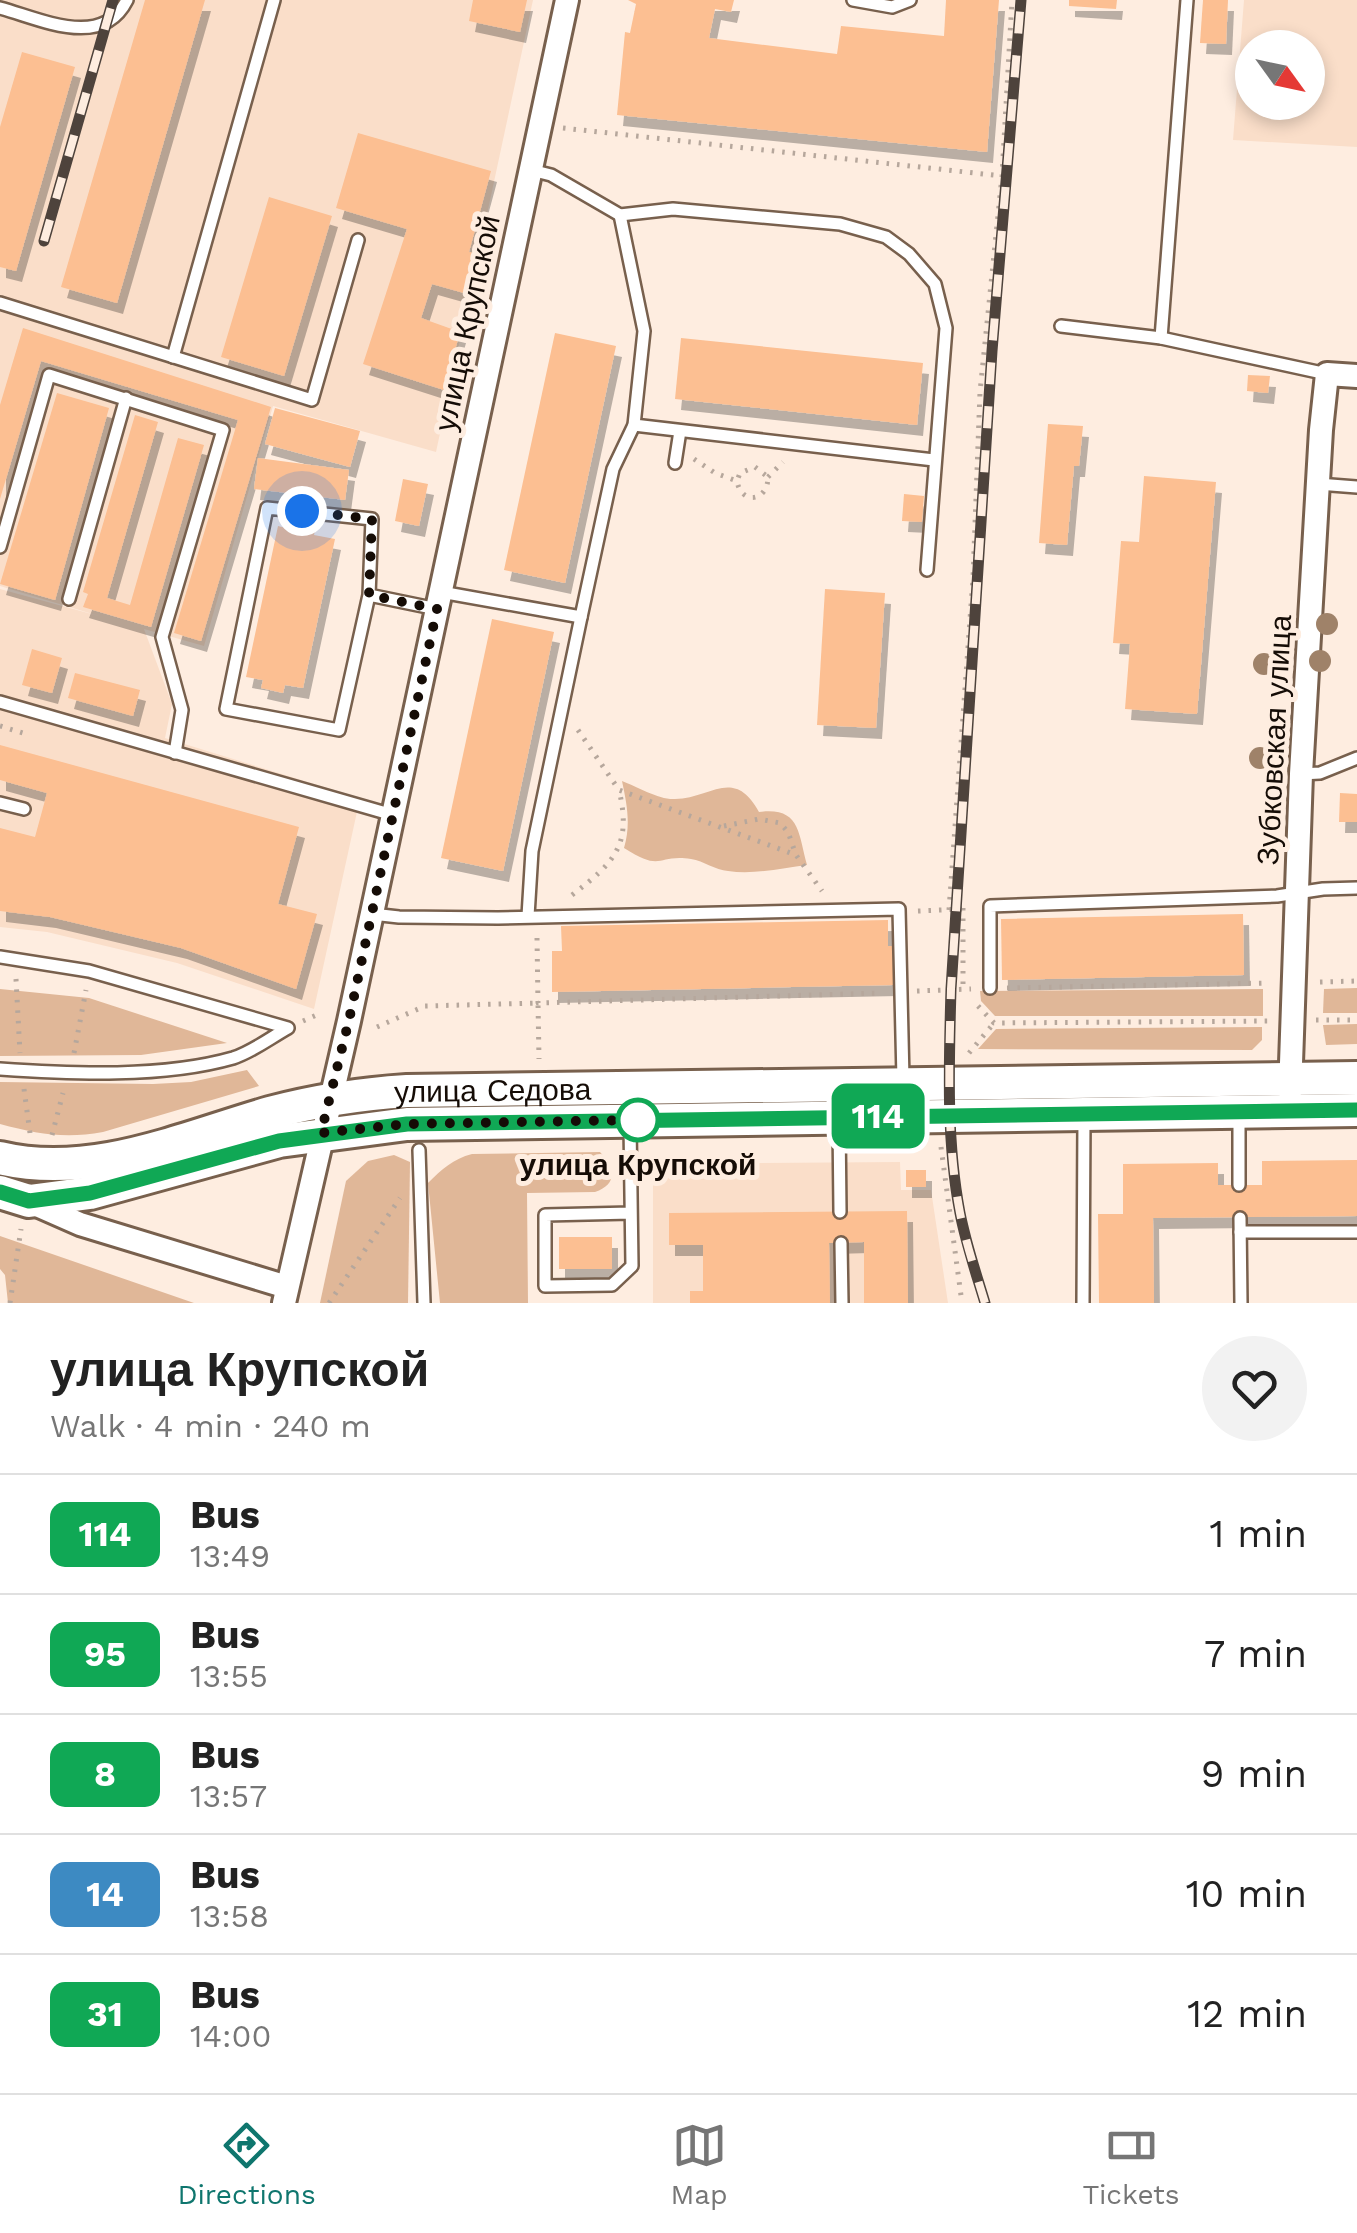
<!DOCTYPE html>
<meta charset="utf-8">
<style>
:root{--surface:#fff;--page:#f2f2f2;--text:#222;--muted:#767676;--line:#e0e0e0;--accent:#0f766e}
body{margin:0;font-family:"Work Sans",sans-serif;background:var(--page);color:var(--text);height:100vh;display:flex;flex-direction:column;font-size:38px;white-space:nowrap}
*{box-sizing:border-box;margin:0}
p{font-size:32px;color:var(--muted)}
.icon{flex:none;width:55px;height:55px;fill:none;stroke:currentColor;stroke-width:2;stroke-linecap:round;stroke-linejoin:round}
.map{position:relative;height:1303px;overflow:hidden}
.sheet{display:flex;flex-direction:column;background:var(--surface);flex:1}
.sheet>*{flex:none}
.badge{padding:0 20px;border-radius:15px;font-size:35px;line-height:65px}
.needle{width:65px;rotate:123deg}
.fabs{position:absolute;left:1235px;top:30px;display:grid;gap:20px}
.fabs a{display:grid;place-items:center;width:90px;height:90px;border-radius:50%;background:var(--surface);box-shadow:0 5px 15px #0003;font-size:50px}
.you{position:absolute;width:50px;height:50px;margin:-25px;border:8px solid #fff;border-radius:50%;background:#1a73e8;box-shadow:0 0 0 15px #1a73e833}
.map>.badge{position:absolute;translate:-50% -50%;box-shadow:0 0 0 5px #fff}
.round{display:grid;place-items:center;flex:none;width:105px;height:105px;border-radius:52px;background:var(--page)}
.overview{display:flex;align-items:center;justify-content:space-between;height:170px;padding:0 50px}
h1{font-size:48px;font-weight:700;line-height:75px}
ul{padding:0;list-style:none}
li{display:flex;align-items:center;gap:30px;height:120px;padding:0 50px;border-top:2px solid var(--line)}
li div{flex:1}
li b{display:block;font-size:38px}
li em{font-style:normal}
li .badge{min-width:110px;font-weight:700;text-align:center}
.tabs{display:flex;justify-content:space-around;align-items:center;height:140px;border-top:2px solid var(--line);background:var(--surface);font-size:28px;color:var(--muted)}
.tabs a{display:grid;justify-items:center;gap:5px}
.tabs .active{color:var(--accent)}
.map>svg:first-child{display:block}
</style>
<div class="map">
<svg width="1357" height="1303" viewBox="0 0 1357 1303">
<defs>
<filter id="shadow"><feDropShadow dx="6" dy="11" stdDeviation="0" flood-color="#0004"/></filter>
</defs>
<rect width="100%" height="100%" fill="#feede0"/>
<g fill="#fadec9" fill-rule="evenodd">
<path d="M0,0H533L436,452L273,406L204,646L144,629L172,704L165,738L360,798L314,1009L177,963L47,932L0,927V589L99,616L0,586Z"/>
<path d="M1244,0H1357V147L1233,140ZM1252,48H1308V102H1252Z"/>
<path d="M900,1162L901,1190H931L948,1303H653V1164Z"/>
</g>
<g fill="#e0b798">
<path d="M622,781C638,787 659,800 675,799C710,799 734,766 759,812C800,807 798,832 807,865C782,868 754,875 728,871C715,870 704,861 691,859C656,854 663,873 624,848C631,824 627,805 622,781Z"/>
<path d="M1357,988V1013H1323L1324,989Z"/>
<path d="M0,989L89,998L227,1043L141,1055L0,1056Z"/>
<path d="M1263,989V1016H995L981,1001L980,991Z"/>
<path d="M1357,1024V1044L1326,1045L1323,1025Z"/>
<path d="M1262,1027V1040L1252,1050L978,1049L996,1029Z"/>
<path d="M247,1070L259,1086L103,1132C65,1139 37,1134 0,1124V1082L153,1084L191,1082Z"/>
<path d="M600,1152C615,1168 618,1184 595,1192L527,1193L528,1303H440L428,1183C442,1169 453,1159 472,1154Z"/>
<path d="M394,1155L410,1162L408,1303H320L346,1181L368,1161Z"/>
<path d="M0,1236L194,1303H8L5,1275L0,1269Z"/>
</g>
<g fill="#fcbf92" filter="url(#shadow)">
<path d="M145,0H205L117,303L61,287Z"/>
<path d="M473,0H527L520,32L469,21Z"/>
<path d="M628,0H734L731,12L715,9L709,38L837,54L841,26L944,36L946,0H999L987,152L617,115L625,32L630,33L636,4Z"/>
<path d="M1069,0H1117L1116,9L1069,6Z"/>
<path d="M1203,0H1228L1226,44L1200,43Z"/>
<path d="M22,52L75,67L16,271L0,267V127Z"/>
<path d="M358,133L491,171L469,252L474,253L464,293L432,284L421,318L460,332L444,390L363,364L407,229L336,208Z"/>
<path d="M269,197L332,216L284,376L221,357Z"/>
<path d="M23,328L271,407L201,641L174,633L238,420L41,361L0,499V405Z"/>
<path d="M555,333L616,346L565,583L504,570Z"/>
<path d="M681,338L923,363L917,425L675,399Z"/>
<path d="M1248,375L1270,376L1268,393L1247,391Z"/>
<path d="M57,393L109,408L55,600L0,584Z"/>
<path d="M275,408L360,431L350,467L265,444Z"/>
<path d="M135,415L158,422L107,598L130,605L178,438L204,445L151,627L83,607L88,594L83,592Z"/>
<path d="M1048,424L1083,426L1079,466H1074L1067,545L1039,543Z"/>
<path d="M258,458L349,470L345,500L254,489Z"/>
<path d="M1144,476L1216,482L1197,714L1125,709L1130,644L1113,643L1121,541L1139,542Z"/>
<path d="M403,479L428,484L419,526L395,521Z"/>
<path d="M904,494L924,496L922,522L902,521Z"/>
<path d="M296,523L316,527L314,535L335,539L303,688L285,685L283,693L261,688L263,680L246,677L278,526L294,530Z"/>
<path d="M825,589L885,593L876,728L817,725Z"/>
<path d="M492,619L554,632L503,871L441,858Z"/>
<path d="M32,649L62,658L52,693L22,685Z"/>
<path d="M75,673L140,690L133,716L68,698Z"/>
<path d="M0,745L299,827L278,904L317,914L296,989L181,948L50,917L0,911V828L35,837L47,793L0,780Z"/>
<path d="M1340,793L1357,794V822H1339Z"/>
<path d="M1243,914L1244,975L1002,980L1001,919Z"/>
<path d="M888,920V946H893V985L552,992V951H562L561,926Z"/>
<path d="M1357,1160V1216L1153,1218L1154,1303H1099L1098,1214H1123V1164L1218,1163V1185H1262V1161Z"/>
<rect x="906" y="1170" width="20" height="17"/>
<path d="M907,1211L908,1303H864V1242L829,1243L830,1303H690V1291H703V1245H669V1213Z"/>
<rect x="559" y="1237" width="53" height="32"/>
</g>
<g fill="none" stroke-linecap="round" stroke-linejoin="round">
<g stroke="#78604d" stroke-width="16">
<g id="lane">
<path d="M853,0L892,7L910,0"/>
<path d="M0,8C41,19 102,50 127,0"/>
<path d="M531,170L551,175L620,215L673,209L840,224L886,237L909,254L935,284L946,328L927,570"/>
<path d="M0,303L312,400L358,240"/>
<path d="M1061,326L1161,338L1327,374"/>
<path d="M1161,338L1187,0"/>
<path d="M173,357L274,0"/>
<path d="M634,425L934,460"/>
<path d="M675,463L680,431"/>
<path d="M1318,484L1357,487"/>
<path d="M0,547L49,375L223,430L162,637L182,710L175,753"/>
<path d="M441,592L581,617"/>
<path d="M369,595L372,519L267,508L226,709L339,730L369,595L437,609"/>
<path d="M69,599L126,398"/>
<path d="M0,702L393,815"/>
<path d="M1301,774L1320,773L1357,758"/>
<path d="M0,803L24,809"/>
<path d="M372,914L399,917L498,918L899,909L903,1079"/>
<path d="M528,916L532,851L581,617L613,469L634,425L644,331L620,215"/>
<path d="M0,957L89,971L288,1028C270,1038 252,1052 233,1058C163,1078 72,1074 0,1069"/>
<path d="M990,988V906L1277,896L1323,889L1357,888"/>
<path d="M1239,1115V1185"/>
<path d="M839,1121L840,1212"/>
<path d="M630,1124L632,1266L612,1285L545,1286V1215L631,1213"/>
<path d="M419,1150L424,1303"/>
<path d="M1240,1218L1241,1303"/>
<path d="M1240,1232H1357"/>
<path d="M841,1243L842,1303"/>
<path d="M1083,1303L1084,1117"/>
</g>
</g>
<g stroke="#78604d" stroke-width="28">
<g id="street">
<path d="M1290,1092L1301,774L1321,430L1327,374L1357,376"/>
<path d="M30,1202L80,1224L287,1287"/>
<path d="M284,1303L349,1021L567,0"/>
</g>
</g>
<g stroke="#78604d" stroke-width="38">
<g id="secondary">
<path id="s1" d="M0,1158C91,1180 183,1138 270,1113C315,1101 360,1094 407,1091L1357,1078"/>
<path d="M0,1192L29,1201L90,1193L279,1141L407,1124L1357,1110"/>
</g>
</g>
<g stroke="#b6a79c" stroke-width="5" stroke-dasharray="2.5 8" stroke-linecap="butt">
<path d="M563,128L1002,176"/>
<path d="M694,459L715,473L737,481C741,505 768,502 768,477L755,467L740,473L737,481"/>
<path d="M768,477L783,462"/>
<path d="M0,726L23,733"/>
<path d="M578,730L619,790L796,855"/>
<path d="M724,826L759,819L780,823L788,832L796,855L822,891"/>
<path d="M572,895C615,862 632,845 619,790"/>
<path d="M963,908V990"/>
<path d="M949,910L973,578L980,392L1002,176L1012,0"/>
<path d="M918,911L962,909"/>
<path d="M537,938L538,1003L881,993"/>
<path d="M16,979L20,1053"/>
<path d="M1320,982L1357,981"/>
<path d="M1007,988L1269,983"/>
<path d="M917,991L971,989"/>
<path d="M978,1006L994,1023L1268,1021"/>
<path d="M1316,1020H1357"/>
<path d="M303,1021L319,1014"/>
<path d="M377,1027L425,1006L538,1003L539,1059"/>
<path d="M74,1053L86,990"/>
<path d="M969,1053L994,1023"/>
<path d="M24,1089L30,1133"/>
<path d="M52,1135L63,1093"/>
<path d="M941,1147L962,1303"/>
<path d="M10,1303L21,1229"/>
<path d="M329,1303L400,1198"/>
</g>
<use href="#lane" stroke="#fff" stroke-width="11"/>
<use href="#street" stroke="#fff" stroke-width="22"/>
<use href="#secondary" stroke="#fff" stroke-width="32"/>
<g stroke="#4e433c" stroke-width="11">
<g id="rail">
<path d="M44,241L113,0"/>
<path d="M985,1303C976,1273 966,1244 960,1213C946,1140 949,1063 951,989L992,351L1021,0"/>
</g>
</g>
<use href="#rail" stroke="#feede0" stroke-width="8" stroke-dasharray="22" stroke-linecap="butt"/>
</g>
<g fill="#9f8269">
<circle cx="1327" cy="624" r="11"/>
<circle cx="1320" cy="661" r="11"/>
<circle cx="1264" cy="664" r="11"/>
<circle cx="1260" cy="758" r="11"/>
</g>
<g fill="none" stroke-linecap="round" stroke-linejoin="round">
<g stroke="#fff" stroke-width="22">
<path id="line" d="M0,1192L29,1201L90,1193L279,1141L407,1124L1357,1110"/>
</g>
<use href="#line" stroke="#10a855" stroke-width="15"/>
<path stroke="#150c06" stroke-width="10" stroke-dasharray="0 18" d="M302,511L372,519L369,595L437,609L349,1020L321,1133L407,1124L638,1120"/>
</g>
<circle fill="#fff" stroke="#10a855" stroke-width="5" cx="638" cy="1120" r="20"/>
<g text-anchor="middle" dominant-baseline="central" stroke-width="10" stroke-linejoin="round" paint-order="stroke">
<g font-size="30" fill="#150c06" stroke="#feede0">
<text transform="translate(467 323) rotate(-78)">улица Крупской</text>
<text transform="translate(1274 740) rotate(-87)">Зубковская улица</text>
<text stroke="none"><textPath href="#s1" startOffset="502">улица Седова</textPath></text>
</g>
<g font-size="30" font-weight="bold" fill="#150c06" stroke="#feede0">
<text x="638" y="1164">улица Крупской</text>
</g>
</g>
</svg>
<div class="fabs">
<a><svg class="needle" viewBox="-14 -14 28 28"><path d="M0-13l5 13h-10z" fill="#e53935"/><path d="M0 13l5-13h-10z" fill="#767676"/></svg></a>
</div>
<div class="you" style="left:302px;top:511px"></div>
<b class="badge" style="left:878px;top:1116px;background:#10a855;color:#fff">114</b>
</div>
<section class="sheet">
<div class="overview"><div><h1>улица Крупской</h1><p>Walk · 4 min · 240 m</p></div><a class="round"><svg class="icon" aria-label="heart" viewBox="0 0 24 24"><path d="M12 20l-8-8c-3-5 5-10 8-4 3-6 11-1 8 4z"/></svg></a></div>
<ul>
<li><span class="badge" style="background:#10a855;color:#fff">114</span><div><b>Bus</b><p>13:49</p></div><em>1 min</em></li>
<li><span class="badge" style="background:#10a855;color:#fff">95</span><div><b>Bus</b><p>13:55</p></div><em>7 min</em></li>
<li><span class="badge" style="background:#10a855;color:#fff">8</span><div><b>Bus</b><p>13:57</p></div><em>9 min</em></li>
<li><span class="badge" style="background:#3d8ac2;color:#fff">14</span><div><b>Bus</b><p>13:58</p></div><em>10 min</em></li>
<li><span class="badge" style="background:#10a855;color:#fff">31</span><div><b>Bus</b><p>14:00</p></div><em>12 min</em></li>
</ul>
</section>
<nav class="tabs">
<a class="active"><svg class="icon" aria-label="directions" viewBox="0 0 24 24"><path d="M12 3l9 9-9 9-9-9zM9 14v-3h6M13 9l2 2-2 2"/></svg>Directions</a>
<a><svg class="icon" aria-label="map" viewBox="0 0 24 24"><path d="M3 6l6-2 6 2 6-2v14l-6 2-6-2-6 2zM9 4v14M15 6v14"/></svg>Map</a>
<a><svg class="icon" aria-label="tickets" viewBox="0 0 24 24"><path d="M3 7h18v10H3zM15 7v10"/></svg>Tickets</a>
</nav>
